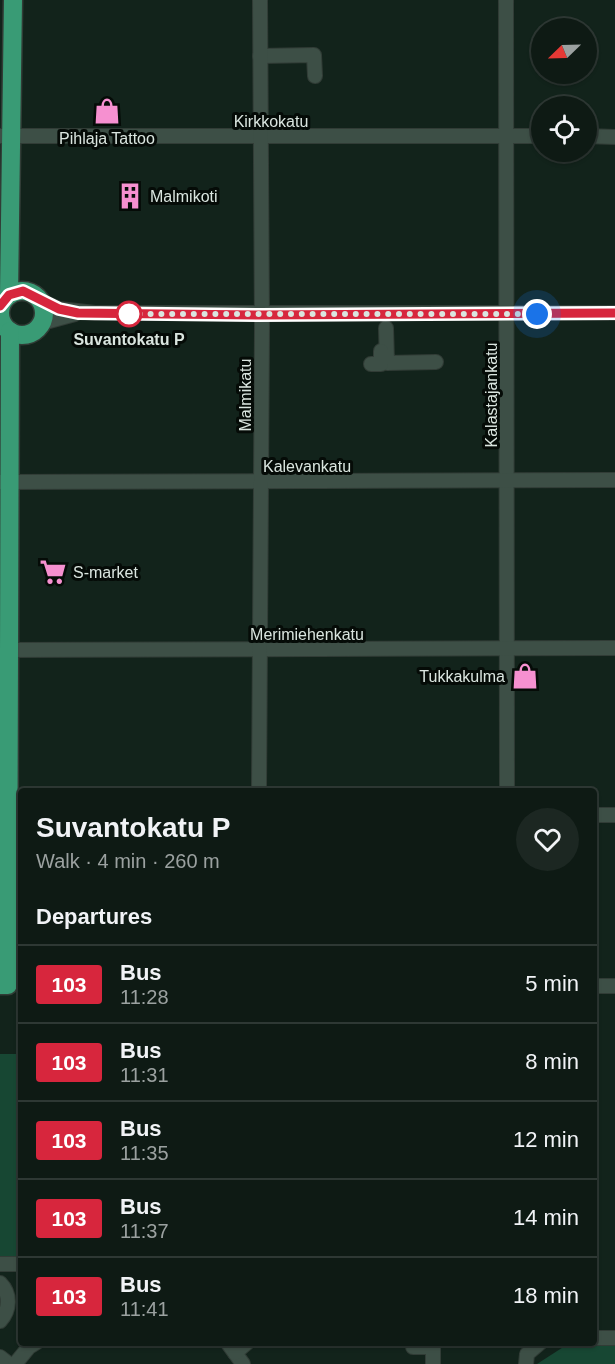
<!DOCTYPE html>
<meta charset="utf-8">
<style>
:root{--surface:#0e1a14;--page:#1c2722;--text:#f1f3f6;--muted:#9ba1a0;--line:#2e3834}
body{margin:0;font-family:Helvetica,sans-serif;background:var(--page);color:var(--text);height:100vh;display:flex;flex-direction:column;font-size:22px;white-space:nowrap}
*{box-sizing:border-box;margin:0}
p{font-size:20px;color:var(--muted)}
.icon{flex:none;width:33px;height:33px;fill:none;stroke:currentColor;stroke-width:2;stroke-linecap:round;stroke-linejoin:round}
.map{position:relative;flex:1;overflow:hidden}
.details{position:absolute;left:18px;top:788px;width:579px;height:558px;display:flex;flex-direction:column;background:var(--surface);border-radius:6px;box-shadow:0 2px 4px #0004,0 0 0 2px var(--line)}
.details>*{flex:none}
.badge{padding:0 12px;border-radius:4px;font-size:21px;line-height:39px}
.needle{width:39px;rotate:247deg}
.fabs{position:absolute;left:531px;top:18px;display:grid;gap:12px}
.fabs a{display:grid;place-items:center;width:66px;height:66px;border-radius:50%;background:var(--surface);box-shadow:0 2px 4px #0004,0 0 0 2px var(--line);font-size:30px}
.you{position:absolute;width:30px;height:30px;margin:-15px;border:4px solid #fff;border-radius:50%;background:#1a73e8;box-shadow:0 0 0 9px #1a73e833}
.map>.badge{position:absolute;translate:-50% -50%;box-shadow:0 0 0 3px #fff}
h2{padding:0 18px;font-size:22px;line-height:54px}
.round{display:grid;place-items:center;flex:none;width:63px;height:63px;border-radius:32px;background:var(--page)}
.head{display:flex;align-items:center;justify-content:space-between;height:102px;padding:0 18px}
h1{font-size:28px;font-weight:700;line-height:45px}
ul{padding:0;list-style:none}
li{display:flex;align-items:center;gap:18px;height:78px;padding:0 18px;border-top:2px solid var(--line)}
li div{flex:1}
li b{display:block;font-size:22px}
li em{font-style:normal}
li .badge{min-width:66px;font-weight:700;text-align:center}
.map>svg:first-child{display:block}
</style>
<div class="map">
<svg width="615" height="1364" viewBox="0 0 615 1364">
<rect width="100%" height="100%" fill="#12231b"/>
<g fill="#174733">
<rect x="0" y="1054" width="21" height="210"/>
<path d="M568,1344L615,1345V1364H537Z"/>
</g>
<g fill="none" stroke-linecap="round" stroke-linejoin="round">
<g stroke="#313c36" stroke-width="16">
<g id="minor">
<path d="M506,0L507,790"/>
<path d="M260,56L314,55L315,76"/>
<path d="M0,136H542"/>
<path d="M586,136L615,137"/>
<path d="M41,301L59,309L95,313H615"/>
<path d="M42,323L75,314"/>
<path d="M386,328L387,363L436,362"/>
<path d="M371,364H381V351"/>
<path d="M0,482L615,480"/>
<path d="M0,650L615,648"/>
<path d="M259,790L262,327L260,0"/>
<path d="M594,815H615"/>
<path d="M0,816H21"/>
<path d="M594,986H615"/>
<path d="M0,1264H21"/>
<path d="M0,1283C11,1294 10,1310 0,1321"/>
<path d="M594,1338H615"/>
<path d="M227,1342L243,1364"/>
<path d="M413,1342V1347H433V1364"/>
<path d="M235,1353L248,1342"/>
<path d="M0,1357L9,1364"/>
<path d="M15,1364L29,1347L37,1342"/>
<path d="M526,1364L527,1354L541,1342"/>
</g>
</g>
<g stroke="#313c36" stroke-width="21">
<g id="major">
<circle cx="22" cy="313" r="22"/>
<path d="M9,295L13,0"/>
<path d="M0,985H8V973L10,331"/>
</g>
</g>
<use href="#minor" stroke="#3d4f46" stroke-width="14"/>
<use href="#major" stroke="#399b75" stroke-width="18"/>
</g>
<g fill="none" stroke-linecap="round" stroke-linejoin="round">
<g stroke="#fff" stroke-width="14">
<path id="line" d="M0,306L9,295L23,291L59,309L78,313L260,315L615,313"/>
</g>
<use href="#line" stroke="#d7263d" stroke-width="9"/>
<path stroke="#dae5df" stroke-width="6" stroke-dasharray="0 10.8" d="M129,314H537"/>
</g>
<defs>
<g id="shop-bare" transform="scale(2.07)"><path d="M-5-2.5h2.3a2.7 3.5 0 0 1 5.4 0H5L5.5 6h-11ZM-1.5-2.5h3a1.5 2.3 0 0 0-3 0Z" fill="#f690d0" stroke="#050b07" stroke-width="2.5" paint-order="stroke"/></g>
<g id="building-bare" transform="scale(2.07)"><path d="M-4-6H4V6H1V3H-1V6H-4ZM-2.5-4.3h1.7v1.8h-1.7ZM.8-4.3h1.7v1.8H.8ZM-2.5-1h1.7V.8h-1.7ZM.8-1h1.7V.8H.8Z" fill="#f690d0" stroke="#050b07" stroke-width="2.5" paint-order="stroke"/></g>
<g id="supermarket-bare" transform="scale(2.07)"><path d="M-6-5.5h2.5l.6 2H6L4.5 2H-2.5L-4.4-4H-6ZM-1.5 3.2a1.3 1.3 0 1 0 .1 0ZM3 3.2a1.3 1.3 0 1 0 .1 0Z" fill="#f690d0" stroke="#050b07" stroke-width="2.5" paint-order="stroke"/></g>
</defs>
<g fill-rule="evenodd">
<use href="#shop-bare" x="107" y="111"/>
<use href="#building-bare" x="130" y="196"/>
<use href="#supermarket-bare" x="53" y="572"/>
<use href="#shop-bare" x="525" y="676"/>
</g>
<circle fill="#fff" stroke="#d7263d" stroke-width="3" cx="129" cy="314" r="12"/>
<g text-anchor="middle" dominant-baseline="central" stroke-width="6" stroke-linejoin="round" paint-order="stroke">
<g font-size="16" fill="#dae5df" stroke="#050b07">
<text x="271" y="121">Kirkkokatu</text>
<text transform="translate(245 395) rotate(-90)">Malmikatu</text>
<text transform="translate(491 395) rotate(-90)">Kalastajankatu</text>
<text x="307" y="466">Kalevankatu</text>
<text x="307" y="634">Merimiehenkatu</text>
</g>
<g font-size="16" fill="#dae5df" stroke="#050b07" text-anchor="start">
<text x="107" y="138" text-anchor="middle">Pihlaja Tattoo</text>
<text x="150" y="196">Malmikoti</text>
<text x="73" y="572">S-market</text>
<text x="505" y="676" text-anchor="end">Tukkakulma</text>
</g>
<g font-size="16" font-weight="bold" fill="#dae5df" stroke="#050b07">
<text x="129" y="339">Suvantokatu P</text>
</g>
</g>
</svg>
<div class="fabs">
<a><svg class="needle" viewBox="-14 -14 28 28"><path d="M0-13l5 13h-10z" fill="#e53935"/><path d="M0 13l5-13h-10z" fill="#9ba1a0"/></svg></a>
<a><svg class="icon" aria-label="locate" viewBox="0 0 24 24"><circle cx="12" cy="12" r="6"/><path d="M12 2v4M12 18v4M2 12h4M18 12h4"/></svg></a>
</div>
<div class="you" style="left:537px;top:314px"></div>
<section class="details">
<div class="head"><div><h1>Suvantokatu P</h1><p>Walk · 4 min · 260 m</p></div><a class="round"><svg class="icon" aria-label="heart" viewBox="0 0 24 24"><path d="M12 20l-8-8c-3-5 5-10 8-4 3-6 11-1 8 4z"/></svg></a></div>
<h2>Departures</h2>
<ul>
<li><span class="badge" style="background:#d7263d;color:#fff">103</span><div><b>Bus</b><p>11:28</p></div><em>5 min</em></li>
<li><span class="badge" style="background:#d7263d;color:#fff">103</span><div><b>Bus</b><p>11:31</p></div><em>8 min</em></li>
<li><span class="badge" style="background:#d7263d;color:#fff">103</span><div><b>Bus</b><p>11:35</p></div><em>12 min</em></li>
<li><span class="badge" style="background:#d7263d;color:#fff">103</span><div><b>Bus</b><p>11:37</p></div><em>14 min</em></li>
<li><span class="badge" style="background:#d7263d;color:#fff">103</span><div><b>Bus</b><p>11:41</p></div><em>18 min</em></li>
</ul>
</section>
</div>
